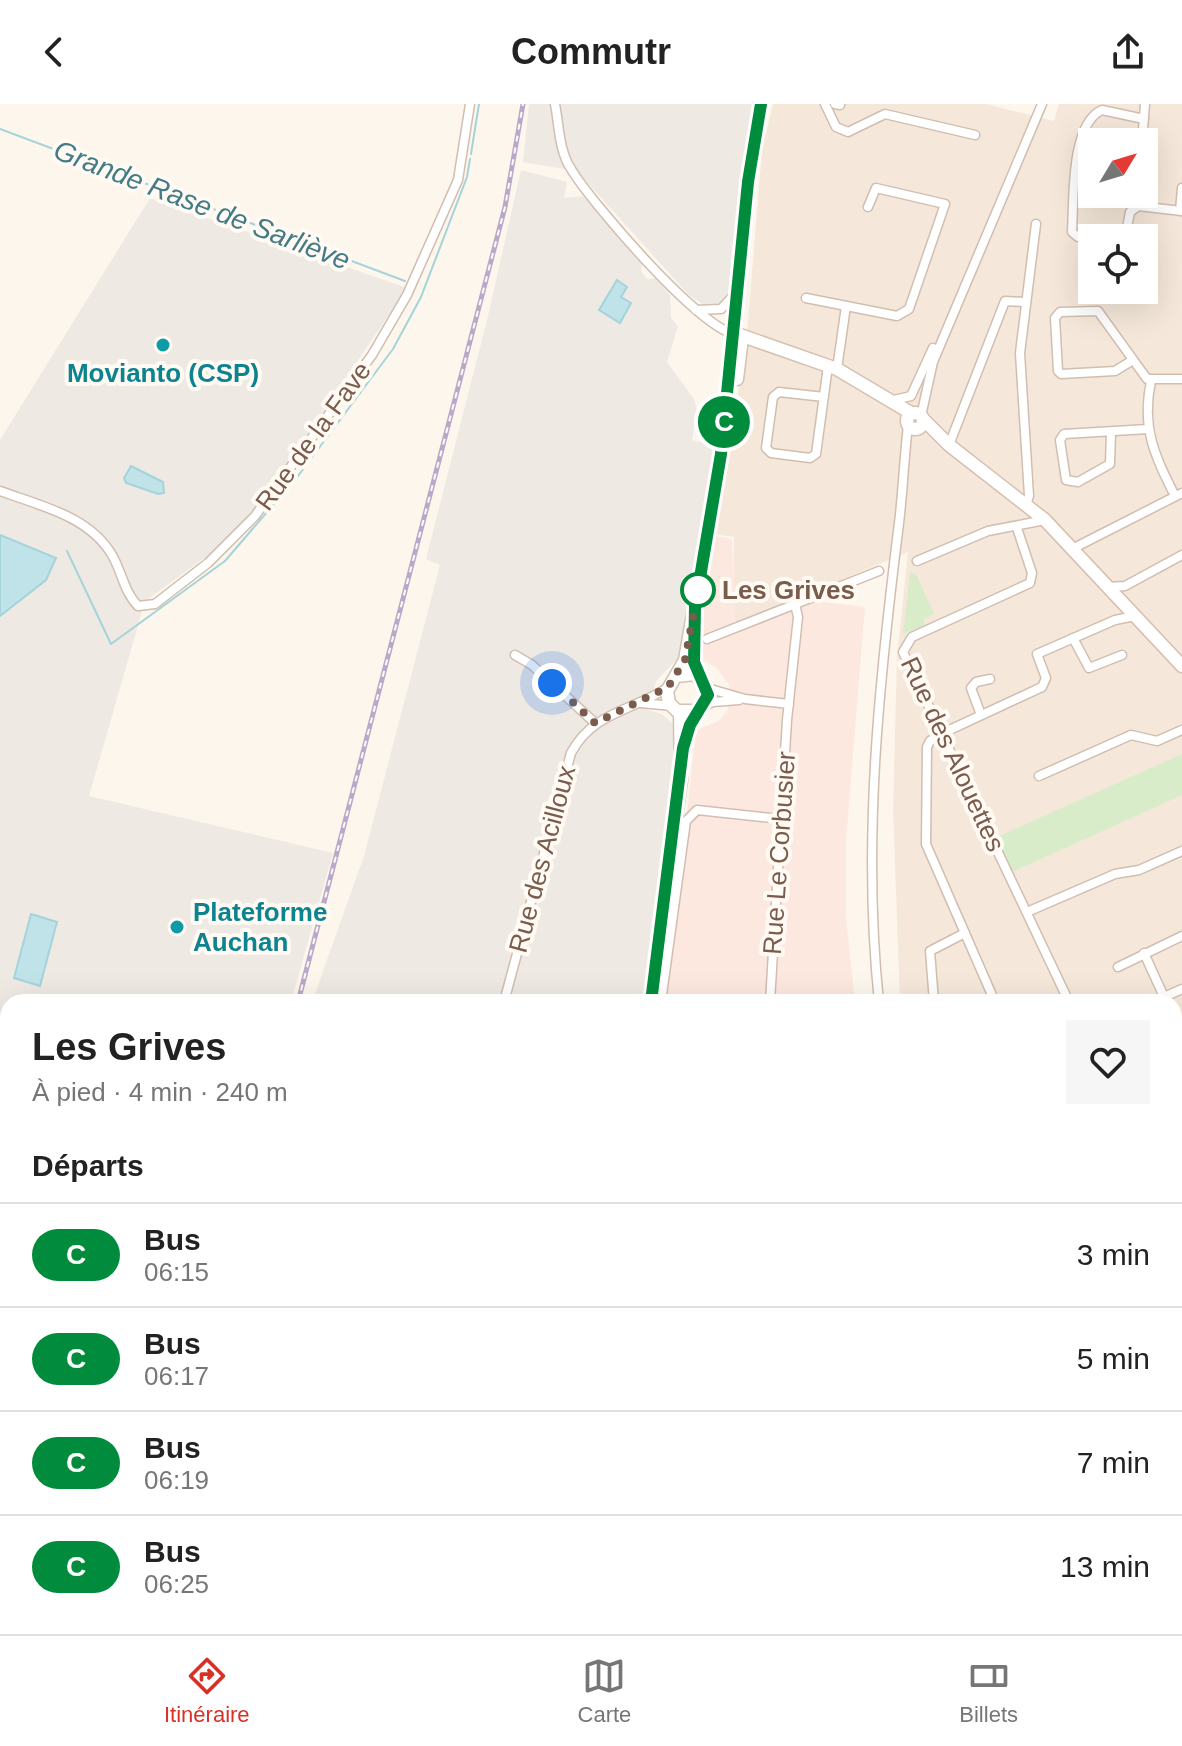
<!DOCTYPE html>
<html lang="fr">
<meta charset="utf-8">
<style>
:root{--surface:#fff;--page:#f6f6f6;--text:#222;--muted:#767676;--line:#e0e0e0;--accent:#d93025}
body{margin:0;font-family:Helvetica,sans-serif;background:var(--page);color:var(--text);height:100vh;display:flex;flex-direction:column;font-size:30px;white-space:nowrap}
*{box-sizing:border-box;margin:0}
p{font-size:26px;color:var(--muted)}
.icon{flex:none;width:44px;height:44px;fill:none;stroke:currentColor;stroke-width:2;stroke-linecap:round;stroke-linejoin:round}
.map{position:relative;flex:1;overflow:hidden}
.side{position:absolute;left:0px;top:890px;width:1182px;height:640px;display:flex;flex-direction:column;background:var(--surface);border-radius:24px 24px 0 0;box-shadow:0 8px 32px #0002}
.side>*{flex:none}
.badge{padding:0 16px;border-radius:26px;font-size:28px;line-height:52px}
.needle{width:52px;rotate:52deg}
.controls{position:absolute;left:1078px;top:24px;display:grid;gap:16px}
.controls a{display:grid;place-items:center;width:80px;height:80px;border-radius:0px;background:var(--surface);box-shadow:0 8px 32px #0002;font-size:40px}
.you{position:absolute;width:40px;height:40px;margin:-20px;border:6px solid #fff;border-radius:50%;background:#1a73e8;box-shadow:0 0 0 12px #1a73e833}
.map>.badge{position:absolute;translate:-50% -50%;box-shadow:0 0 0 4px #fff}
h2{padding:0 32px;font-size:30px;line-height:72px}
.round{display:grid;place-items:center;flex:none;width:84px;height:84px;border-radius:0px;background:var(--page)}
.summary{display:flex;align-items:center;justify-content:space-between;height:136px;padding:0 32px}
h1{font-size:38px;font-weight:700;line-height:60px}
ul{padding:0;list-style:none}
li{display:flex;align-items:center;gap:24px;height:104px;padding:0 32px;border-top:2px solid var(--line)}
li div{flex:1}
li b{display:block;font-size:30px}
li em{font-style:normal}
li .badge{min-width:88px;font-weight:700;text-align:center}
header{display:flex;justify-content:space-between;align-items:center;height:104px;padding:0 32px;background:var(--surface);font-size:36px;font-weight:700}
.tab-bar{display:flex;justify-content:space-around;align-items:center;height:112px;border-top:2px solid var(--line);background:var(--surface);font-size:22px;color:var(--muted)}
.tab-bar a{display:grid;justify-items:center;gap:4px}
.tab-bar .active{color:var(--accent)}
.map>svg:first-child{display:block}
</style>
<header><svg class="icon" aria-label="back" viewBox="0 0 24 24"><path d="M15 5l-7 7 7 7"/></svg>Commutr<svg class="icon" aria-label="share" viewBox="0 0 24 24"><path d="M12 15V3M7 8l5-5 5 5M5 13v7h14v-7"/></svg></header>
<div class="map">
<svg width="1182" height="1530" viewBox="0 0 1182 1530">
<rect width="100%" height="100%" fill="#fdf6ec"/>
<g fill="#f5e8da" fill-rule="evenodd">
<path d="M773,0H986L1054,17L1059,0H1182V1530H583L585,1522H1174V898H900L893,705L897,553L908,448L733,521L734,433L715,430L746,242L762,46ZM1092,38H1144V90H1092ZM1092,134H1144V186H1092Z"/>
<path d="M58,1522H145L144,1530H54Z"/>
<path d="M170,1522H326L324,1530H170Z"/>
</g>
<g fill="#fde8e0">
<path d="M716,432L732,435L736,526L815,497L865,503L846,737V813L855,898H666L696,627L720,616L728,605L729,581L716,563L699,554L700,516Z"/>
<path d="M326,1522H585L583,1530H324Z"/>
</g>
<g fill="#efe9e4">
<path d="M529,0H757L743,57L735,183L719,200L704,201L688,190L577,67L523,58Z"/>
<path d="M521,66L567,78L564,94L583,92L642,161L641,167L647,175L656,174L670,191L671,214L678,222L667,258L694,295L697,307L692,336L714,341L681,551L656,577L648,606L662,610L673,620L676,677L644,898H312L364,752L440,461L426,455L487,216Z"/>
<path d="M150,94L407,184L266,392L214,447L145,497L89,692L333,749L291,898H8V1292H0V336Z"/>
</g>
<path fill="#f3e8fa" d="M856,1522H952L957,1530H844Z"/>
<g fill="#d8ecc9">
<path d="M910,468L916,470L934,510L923,515L925,521L903,530Z"/>
<path d="M1182,650V691L1012,768L997,733Z"/>
</g>
<g fill="#bfe3e8" stroke="#a5d3da" stroke-width="2">
<path d="M617,176L627,183L621,193L631,199L620,219L599,206Z"/>
<path d="M131,362L163,378L164,389L158,390L126,379L124,374Z"/>
<path d="M0,431L56,454L46,476L0,512Z"/>
<path d="M31,810L57,818L40,882L14,874Z"/>
</g>
<g fill="none" stroke-linecap="round" stroke-linejoin="round">
<g stroke="#a5d3da" stroke-width="2">
<path d="M0,25L405,177"/>
<path d="M471,50L479,0"/>
<path d="M67,447L111,540L225,457L298,372L393,245L421,193L467,73L470,55"/>
</g>
<g stroke="#d1beb0" stroke-width="11">
<g id="street">
<path d="M555,0C559,21 559,47 571,65C593,101 698,222 734,230"/>
<path d="M825,0L836,23L848,28L885,10L975,31"/>
<path d="M835,0L840,1"/>
<path d="M1142,38L1145,0"/>
<path d="M1139,90L1138,102L1182,107"/>
<path d="M1180,107L1182,84"/>
<path d="M1097,134L1078,133L1072,128C1074,98 1070,20 1102,6L1144,15"/>
<path d="M1125,134L1130,108L1138,102"/>
<path d="M806,194L897,212L909,205L945,100L876,84L868,103"/>
<path d="M696,206L721,205L735,190"/>
<path d="M1133,256L1115,267L1061,270L1058,267L1055,214L1060,208L1098,207L1147,275H1182"/>
<path d="M837,265L846,202"/>
<path d="M1151,277C1141,324 1155,352 1175,392"/>
<path d="M824,293L779,288L773,293L766,344L771,349L810,354L816,350L828,262"/>
<path d="M894,296L911,292L933,244"/>
<path d="M921,312L933,258L1042,0"/>
<path d="M1111,328L1110,360L1078,378L1066,376L1060,336L1064,330L1148,325"/>
<path d="M949,341L1005,197L1024,198"/>
<path d="M0,387C41,402 89,412 112,451C122,468 124,488 138,502L155,500L208,459L255,412L372,251L407,191L458,76L470,0"/>
<path d="M1026,401L1029,392L1020,249L1036,120"/>
<path d="M1017,424L1032,469L1030,479L912,533L903,548L1069,898"/>
<path d="M1072,445L1182,389"/>
<path d="M917,457L988,427L1045,416"/>
<path d="M1108,483L1125,482L1182,451"/>
<path d="M1073,534L1089,564L1122,551"/>
<path d="M707,535L879,467"/>
<path d="M515,551L532,561L595,619"/>
<path d="M707,584L745,595L789,600"/>
<path d="M641,599L672,602"/>
<path d="M702,603L713,598L739,596"/>
<path d="M981,611L971,584L976,578L990,575"/>
<path d="M1039,672L1131,631L1157,637L1182,626"/>
<path d="M1027,808L1115,770L1139,766L1182,747"/>
<path d="M1144,849L1164,893"/>
<path d="M1118,863L1182,832"/>
<path d="M504,898L571,649C593,608 632,607 667,584"/>
<path d="M661,898L686,717L697,706L781,715"/>
<path d="M770,898L787,616L798,513L795,500"/>
<path d="M879,898C862,738 879,578 899,419C903,387 904,354 908,322"/>
<path d="M934,898L930,847L965,829"/>
<path d="M995,898L926,740L927,643L930,637L943,629L1042,583L1046,574L1037,550L1115,516L1135,512"/>
<path d="M1153,898L1182,885"/>
<path d="M1174,1040L1182,1037"/>
<path d="M1174,1123L1182,1140"/>
<path d="M1174,1244L1182,1240"/>
<path d="M0,1296H8"/>
<path d="M1174,1445L1182,1440"/>
<path d="M420,1522L460,1530"/>
<path d="M622,1522L627,1530"/>
<path d="M703,1522L705,1530"/>
<path d="M771,1522L777,1530"/>
<path d="M980,1522L984,1530"/>
<path d="M1049,1522L1053,1530"/>
<path d="M1167,1522L1172,1530"/>
<path d="M136,1530L137,1522"/>
<path d="M205,1530V1522"/>
<path d="M322,1530L326,1522"/>
<path d="M783,1530L795,1522"/>
</g>
</g>
<g stroke="#d6c0b0" stroke-width="15">
<g id="secondary">
<path d="M737,230L837,265L911,309"/>
<path d="M737,275L742,234"/>
<circle cx="915" cy="317" r="8"/>
<path d="M923,315L949,341L1045,416L1182,562"/>
<path d="M677,572L694,570L705,580L707,594L697,607H677L669,599L667,587L685,556L721,350L748,78L761,0"/>
<path d="M651,898L681,676L680,608"/>
<path d="M0,1305L8,1307"/>
<path d="M1174,1364L1182,1365"/>
<path d="M577,1530L579,1522"/>
</g>
</g>
<use href="#street" stroke="#fff" stroke-width="8"/>
<use href="#secondary" stroke="#fff" stroke-width="12"/>
<g stroke="#b9a8c9" stroke-width="5">
<g id="rail">
<path d="M298,898L505,103L523,0"/>
<path d="M152,1530V1522"/>
</g>
</g>
<use href="#rail" stroke="#fffaf3" stroke-width="2" stroke-dasharray="6" stroke-linecap="butt"/>
</g>
<g fill="none" stroke-linecap="round" stroke-linejoin="round">
<g stroke="#fff" stroke-width="18">
<path id="line" d="M651,898L683,644L690,621L708,591L694,558L695,503L721,350L748,78L761,0"/>
</g>
<use href="#line" stroke="#008c3c" stroke-width="12"/>
<path stroke="#7a5c4d" stroke-width="8" stroke-dasharray="0 14.4" d="M552,579L595,619L668,583L685,556L698,486"/>
</g>
<g fill="#0f9aa8" stroke="#fffaf3" stroke-width="3">
<circle cx="163" cy="241" r="8"/>
<circle cx="177" cy="823" r="8"/>
</g>
<circle fill="#fff" stroke="#008c3c" stroke-width="4" cx="698" cy="486" r="16"/>
<g text-anchor="middle" dominant-baseline="central" stroke-width="8" stroke-linejoin="round" paint-order="stroke">
<g font-size="26" font-weight="bold" fill="#0d838f" stroke="#fffaf3">
<text x="163" y="269">Movianto (CSP)</text>
<text x="193" y="808" text-anchor="start">Plateforme<tspan x="193" dy="30">Auchan</tspan></text>
</g>
<g font-size="26" fill="#7a5c4d" stroke="#fffaf3">
<text transform="translate(313 332) rotate(-54)">Rue de la Fave</text>
<text transform="translate(953 650) rotate(65)">Rue des Alouettes</text>
<text transform="translate(779 749) rotate(-86)">Rue Le Corbusier</text>
<text transform="translate(542 755) rotate(-75)">Rue des Acilloux</text>
</g>
<g font-size="26" font-weight="bold" fill="#7a5c4d" stroke="#fffaf3" text-anchor="start">
<text x="722" y="486">Les Grives</text>
</g>
<g font-size="28" font-style="italic" fill="#437c86" stroke="#fffaf3">
<text transform="translate(202 101) rotate(21)">Grande Rase de Sarliève</text>
</g>
</g>
</svg>
<div class="controls">
<a><svg class="needle" viewBox="-14 -14 28 28"><path d="M0-13l5 13h-10z" fill="#e53935"/><path d="M0 13l5-13h-10z" fill="#767676"/></svg></a>
<a><svg class="icon" aria-label="locate" viewBox="0 0 24 24"><circle cx="12" cy="12" r="6"/><path d="M12 2v4M12 18v4M2 12h4M18 12h4"/></svg></a>
</div>
<div class="you" style="left:552px;top:579px"></div>
<b class="badge" style="left:724px;top:318px;background:#008c3c;color:#fff">C</b>
<section class="side">
<div class="summary"><div><h1>Les Grives</h1><p>À pied · 4 min · 240 m</p></div><a class="round"><svg class="icon" aria-label="heart" viewBox="0 0 24 24"><path d="M12 20l-8-8c-3-5 5-10 8-4 3-6 11-1 8 4z"/></svg></a></div>
<h2>Départs</h2>
<ul>
<li><span class="badge" style="background:#008c3c;color:#fff">C</span><div><b>Bus</b><p>06:15</p></div><em>3 min</em></li>
<li><span class="badge" style="background:#008c3c;color:#fff">C</span><div><b>Bus</b><p>06:17</p></div><em>5 min</em></li>
<li><span class="badge" style="background:#008c3c;color:#fff">C</span><div><b>Bus</b><p>06:19</p></div><em>7 min</em></li>
<li><span class="badge" style="background:#008c3c;color:#fff">C</span><div><b>Bus</b><p>06:25</p></div><em>13 min</em></li>
</ul>
</section>
</div>
<nav class="tab-bar">
<a class="active"><svg class="icon" aria-label="directions" viewBox="0 0 24 24"><path d="M12 3l9 9-9 9-9-9zM9 14v-3h6M13 9l2 2-2 2"/></svg>Itinéraire</a>
<a><svg class="icon" aria-label="map" viewBox="0 0 24 24"><path d="M3 6l6-2 6 2 6-2v14l-6 2-6-2-6 2zM9 4v14M15 6v14"/></svg>Carte</a>
<a><svg class="icon" aria-label="tickets" viewBox="0 0 24 24"><path d="M3 7h18v10H3zM15 7v10"/></svg>Billets</a>
</nav>
